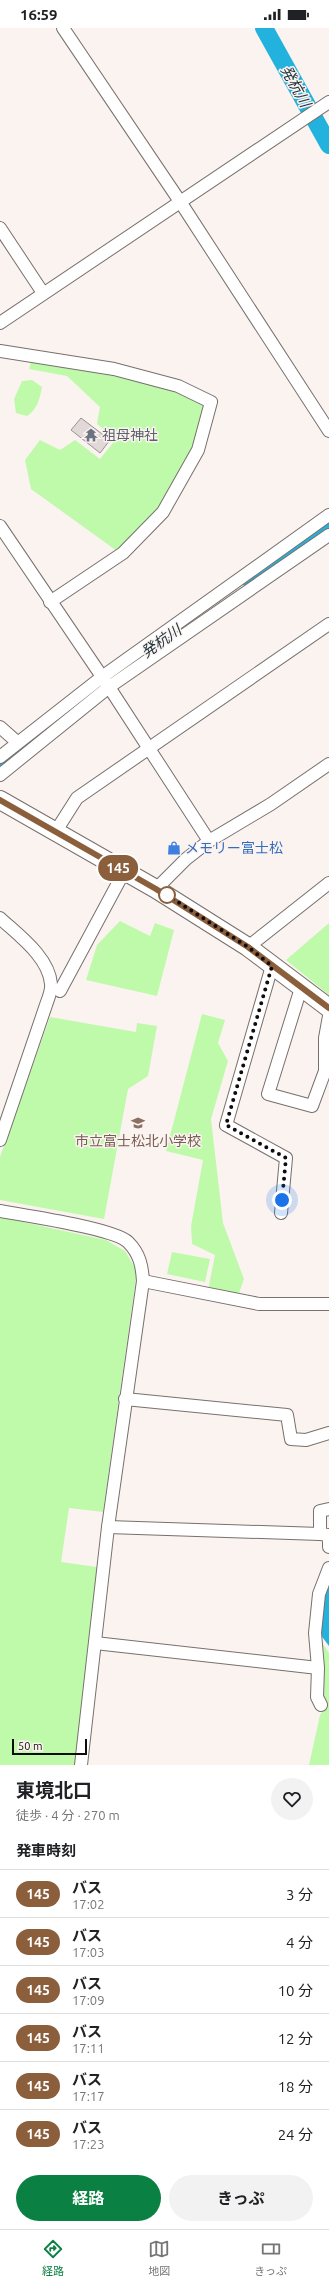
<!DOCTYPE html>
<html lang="ja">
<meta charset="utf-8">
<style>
:root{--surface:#fff;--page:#f2f2f2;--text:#202124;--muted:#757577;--line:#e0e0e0;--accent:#0b8043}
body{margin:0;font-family:Ubuntu,"Noto Sans JP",sans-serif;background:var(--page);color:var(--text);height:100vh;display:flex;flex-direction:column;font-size:15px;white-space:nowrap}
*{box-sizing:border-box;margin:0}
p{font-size:13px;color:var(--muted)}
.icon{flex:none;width:22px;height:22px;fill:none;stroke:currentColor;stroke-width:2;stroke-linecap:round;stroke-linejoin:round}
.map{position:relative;height:1737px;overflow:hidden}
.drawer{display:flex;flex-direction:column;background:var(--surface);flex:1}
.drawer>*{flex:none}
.badge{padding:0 8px;border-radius:13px;font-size:14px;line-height:26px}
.scale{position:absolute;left:12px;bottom:10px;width:75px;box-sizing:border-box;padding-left:4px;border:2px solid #0f0c0b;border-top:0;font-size:11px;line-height:14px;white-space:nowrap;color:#0f0c0b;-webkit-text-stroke:3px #fbf3f0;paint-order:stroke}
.you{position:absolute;width:20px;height:20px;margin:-10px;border:3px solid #fff;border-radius:50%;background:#1a73e8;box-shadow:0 0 0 6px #1a73e833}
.map>.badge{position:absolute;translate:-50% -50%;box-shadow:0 0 0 2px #fff}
h2{padding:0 16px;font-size:15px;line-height:36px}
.round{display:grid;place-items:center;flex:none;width:42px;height:42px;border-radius:21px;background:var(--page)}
.overview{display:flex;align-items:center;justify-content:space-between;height:68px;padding:0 16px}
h1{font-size:19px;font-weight:700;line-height:30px}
.action{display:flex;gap:8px;margin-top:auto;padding:8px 16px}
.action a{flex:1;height:46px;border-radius:24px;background:var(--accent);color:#fff;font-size:16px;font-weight:700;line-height:46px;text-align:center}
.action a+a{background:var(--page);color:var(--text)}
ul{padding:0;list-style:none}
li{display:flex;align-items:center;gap:12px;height:48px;padding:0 16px;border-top:1px solid var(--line)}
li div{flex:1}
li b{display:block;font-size:15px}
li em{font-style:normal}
li .badge{min-width:44px;font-weight:700;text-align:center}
.status{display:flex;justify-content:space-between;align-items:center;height:28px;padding:0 20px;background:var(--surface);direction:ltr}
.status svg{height:11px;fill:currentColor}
.dock{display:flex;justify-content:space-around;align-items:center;height:56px;border-top:1px solid var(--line);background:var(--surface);font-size:11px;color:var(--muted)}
.dock a{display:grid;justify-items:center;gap:2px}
.dock .active{color:var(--accent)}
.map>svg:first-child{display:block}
</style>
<div class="status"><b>16:59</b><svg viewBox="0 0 49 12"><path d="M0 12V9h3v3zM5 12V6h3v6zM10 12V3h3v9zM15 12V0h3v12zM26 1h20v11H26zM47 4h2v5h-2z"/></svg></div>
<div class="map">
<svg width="329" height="1737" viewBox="0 0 329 1737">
<rect width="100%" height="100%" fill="#fbf3f0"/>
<g fill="#bffaab">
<path d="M31,333L110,347L175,363L203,378L193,418L158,481L117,523L31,461L25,432L40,412L60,422L75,412L100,431L116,411L97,396L100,379L67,348L29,341Z"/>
<path d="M32,352L42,359C40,370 37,382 27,388L16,385L14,371L22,353Z"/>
<path d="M120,893L150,908L155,895L174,902L157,968L86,952L97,917Z"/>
<path d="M329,895V967L286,932Z"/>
<path d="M202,986L225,992L218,1015L228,1033L211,1091L223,1195L244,1251L238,1268L208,1262L215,1227L192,1216L191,1198L203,1132L166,1123Z"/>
<path d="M50,989L136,1004L137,995L157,998L148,1048L128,1061L104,1191L0,1172V1129Z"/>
<path d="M0,1189L106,1212L125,1223L137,1243L103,1484L69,1480L61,1534L97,1539L76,1737H0Z"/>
<path d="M172,1224L210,1231L205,1254L167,1246Z"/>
<path d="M319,1610L329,1625V1737H309L320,1687L326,1678L321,1668Z"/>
</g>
<path fill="#23b2de" d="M329,1554V1618L320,1606L323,1568Z"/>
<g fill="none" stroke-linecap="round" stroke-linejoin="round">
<g stroke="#23b2de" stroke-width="18">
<path d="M264,0L329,117"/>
<path d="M250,551L329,496"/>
<path d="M0,739L96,661"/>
</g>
</g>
<path fill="#e1d9d7" stroke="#9a9291" d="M81,390L110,412L100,425L71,402Z"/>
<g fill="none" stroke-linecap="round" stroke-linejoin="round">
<g stroke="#77706d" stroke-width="14">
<g id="minor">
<path d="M63,0L181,175L329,403"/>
<path d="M0,200L43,265"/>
<path d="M0,295L329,74"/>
<path d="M0,323L114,341L178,358L211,374L198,422L163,484L123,525L50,574"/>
<path d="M0,498L109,659L209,813"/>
<path d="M0,699L17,714"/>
<path d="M0,729L102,649L329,487"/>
<path d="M0,747L109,659L329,507"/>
<path d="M56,803L77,770L329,596"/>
<path d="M156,861L186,831L209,813L271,776L329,736"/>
<path d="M0,890C18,907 49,929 51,956C52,962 48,971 46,977L0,1112"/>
<path d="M248,919L329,855"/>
<path d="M272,938L226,1097L286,1130L281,1185"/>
<path d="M301,960L268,1066L312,1078L325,1043V1010L329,988"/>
<path d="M60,963L124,844"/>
<path d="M0,1183C24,1187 115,1201 128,1214C140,1226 142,1238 143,1253L108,1499L81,1737"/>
<path d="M143,1253L259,1276H329"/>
<path d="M125,1371L287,1387L291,1411L306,1412L329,1405"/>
<path d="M329,1481L320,1483V1506L329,1507V1519"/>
<path d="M108,1499L320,1506"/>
<path d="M95,1615L318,1640"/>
<path d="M321,1677L317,1669L318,1640L315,1605L319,1566L329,1540"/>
</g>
</g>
<g stroke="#77706d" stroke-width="20">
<path id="primary" d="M0,772L156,861L248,919L329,980"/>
</g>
<use href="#minor" stroke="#fff" stroke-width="12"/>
<use href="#primary" stroke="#fff" stroke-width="18"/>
</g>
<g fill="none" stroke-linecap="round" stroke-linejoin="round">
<g stroke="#fff" stroke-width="9">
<path id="line" d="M0,772L156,861L248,919L329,980"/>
</g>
<use href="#line" stroke="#8b5e3c" stroke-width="6"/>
<path stroke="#0f0c0b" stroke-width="4" stroke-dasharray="0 7.2" d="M167,867L248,919L272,938L226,1097L286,1130L282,1172"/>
</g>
<defs>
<g id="temple-bare" transform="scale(1.08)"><path d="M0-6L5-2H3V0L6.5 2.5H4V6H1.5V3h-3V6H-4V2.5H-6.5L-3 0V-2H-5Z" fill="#6b7280" stroke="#fbf3f0" stroke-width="2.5" paint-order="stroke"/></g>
<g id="shop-bare" transform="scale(1.08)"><path d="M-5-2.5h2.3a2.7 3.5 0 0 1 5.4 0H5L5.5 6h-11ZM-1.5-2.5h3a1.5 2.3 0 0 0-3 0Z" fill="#3f7fe0" stroke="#fbf3f0" stroke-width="2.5" paint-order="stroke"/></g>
<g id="school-bare" transform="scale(1.08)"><path d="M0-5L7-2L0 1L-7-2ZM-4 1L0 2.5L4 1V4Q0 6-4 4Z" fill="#8d6e63" stroke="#fbf3f0" stroke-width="2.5" paint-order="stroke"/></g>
</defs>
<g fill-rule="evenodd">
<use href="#temple-bare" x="91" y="407"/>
<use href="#shop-bare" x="174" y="820"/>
<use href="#school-bare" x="138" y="1095"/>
</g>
<circle fill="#fff" stroke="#8b5e3c" stroke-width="2" cx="167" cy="867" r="8"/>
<g text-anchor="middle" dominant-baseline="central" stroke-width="3" stroke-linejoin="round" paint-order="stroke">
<g font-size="14" fill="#5b616d" stroke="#fbf3f0" text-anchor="start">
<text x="102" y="407">祖母神社</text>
</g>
<g font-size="14" fill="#366cbe" stroke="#fbf3f0" text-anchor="start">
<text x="185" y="820">メモリー富士松</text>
</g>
<g font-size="14" fill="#785e54" stroke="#fbf3f0">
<text x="138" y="1113">市立富士松北小学校</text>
</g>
<g font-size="15" font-style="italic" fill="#1e343d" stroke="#fbf3f0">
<text transform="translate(296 58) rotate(61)">発杭川</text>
<text transform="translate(161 613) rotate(-35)">発杭川</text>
</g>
</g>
</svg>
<div class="scale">50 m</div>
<div class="you" style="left:282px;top:1172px"></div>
<b class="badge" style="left:118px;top:840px;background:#8b5e3c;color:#fff">145</b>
</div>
<section class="drawer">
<div class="overview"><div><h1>東境北口</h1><p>徒歩 · 4 分 · 270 m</p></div><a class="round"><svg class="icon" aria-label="heart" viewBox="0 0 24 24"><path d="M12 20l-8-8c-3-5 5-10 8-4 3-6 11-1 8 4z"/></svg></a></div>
<h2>発車時刻</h2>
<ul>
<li><span class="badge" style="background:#8b5e3c;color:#fff">145</span><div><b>バス</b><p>17:02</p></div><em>3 分</em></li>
<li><span class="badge" style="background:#8b5e3c;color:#fff">145</span><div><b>バス</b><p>17:03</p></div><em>4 分</em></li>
<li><span class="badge" style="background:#8b5e3c;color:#fff">145</span><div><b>バス</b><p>17:09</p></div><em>10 分</em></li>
<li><span class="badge" style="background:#8b5e3c;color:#fff">145</span><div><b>バス</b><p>17:11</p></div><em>12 分</em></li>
<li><span class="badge" style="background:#8b5e3c;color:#fff">145</span><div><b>バス</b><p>17:17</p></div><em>18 分</em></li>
<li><span class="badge" style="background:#8b5e3c;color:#fff">145</span><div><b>バス</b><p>17:23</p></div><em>24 分</em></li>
</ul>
<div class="action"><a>経路</a><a>きっぷ</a></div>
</section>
<nav class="dock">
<a class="active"><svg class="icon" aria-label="directions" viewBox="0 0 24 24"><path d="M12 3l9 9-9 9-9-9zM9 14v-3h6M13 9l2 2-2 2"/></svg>経路</a>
<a><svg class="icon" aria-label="map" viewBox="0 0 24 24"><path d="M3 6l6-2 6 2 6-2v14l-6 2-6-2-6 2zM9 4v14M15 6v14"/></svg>地図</a>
<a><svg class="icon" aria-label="tickets" viewBox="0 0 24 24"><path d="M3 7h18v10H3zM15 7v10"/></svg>きっぷ</a>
</nav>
